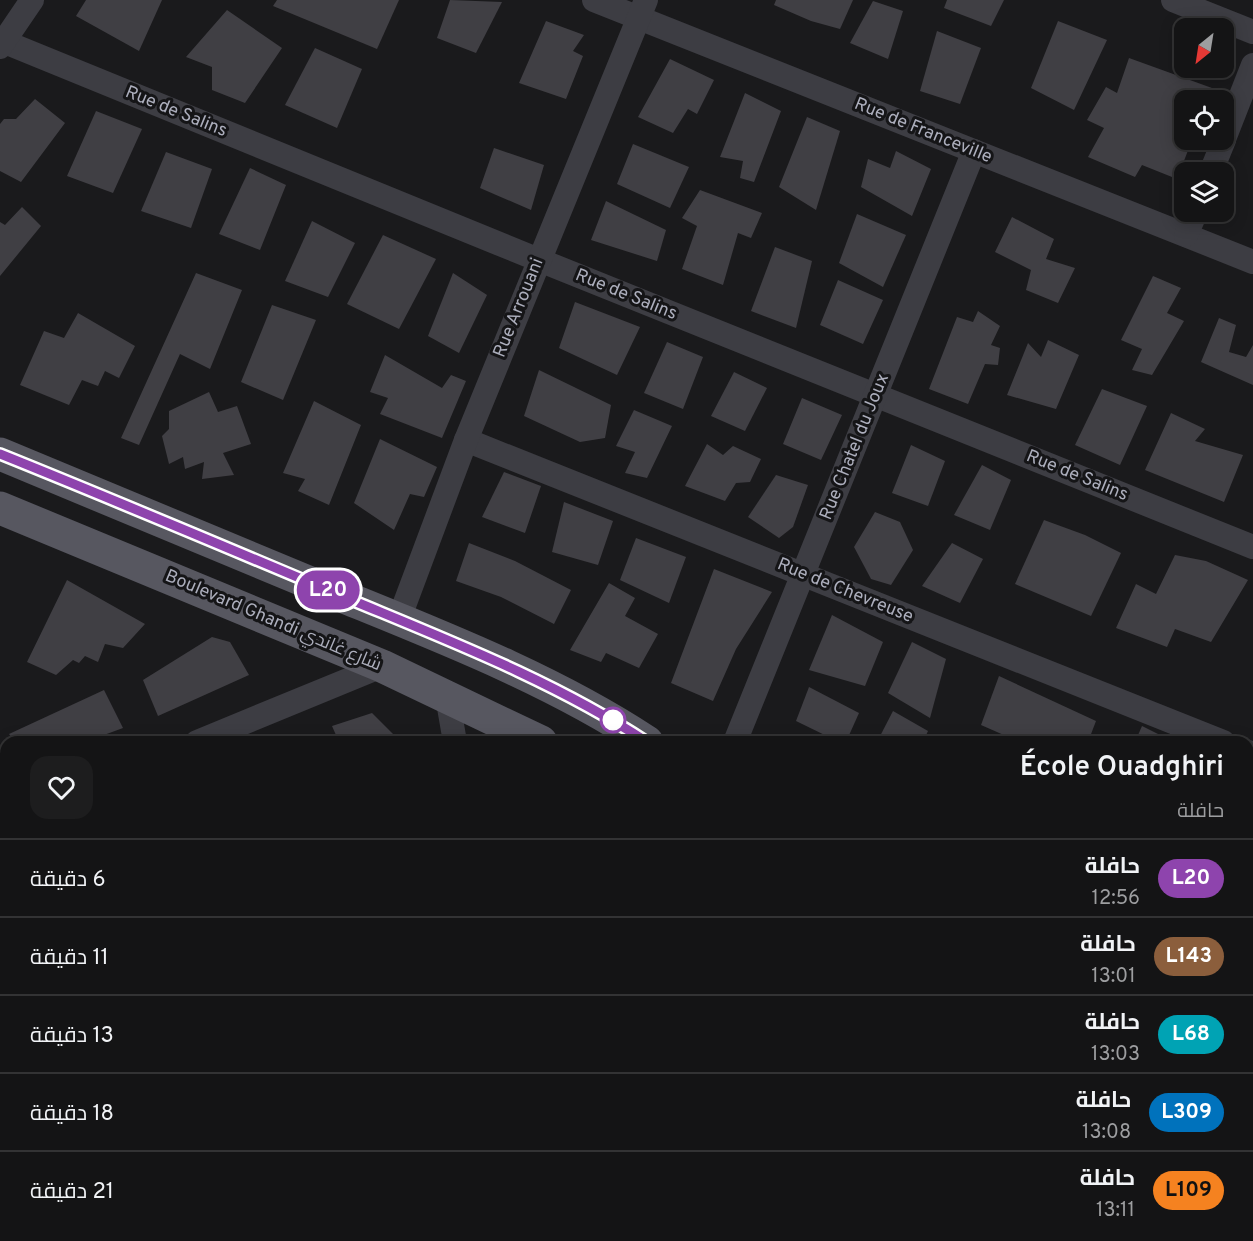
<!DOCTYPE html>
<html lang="ar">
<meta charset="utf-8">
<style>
:root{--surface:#141415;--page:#1d1d1e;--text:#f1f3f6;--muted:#9d9ea0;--line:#333334}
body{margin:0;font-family:Overpass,Cairo,sans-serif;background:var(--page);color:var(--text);direction:rtl;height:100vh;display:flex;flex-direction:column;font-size:22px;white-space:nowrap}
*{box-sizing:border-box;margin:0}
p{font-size:20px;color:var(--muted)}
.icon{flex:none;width:33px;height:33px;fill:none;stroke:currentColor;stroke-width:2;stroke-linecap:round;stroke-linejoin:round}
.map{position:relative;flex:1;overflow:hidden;direction:ltr}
.side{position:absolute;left:0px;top:736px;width:1254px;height:506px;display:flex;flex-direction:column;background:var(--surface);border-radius:18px 18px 0 0;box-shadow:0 3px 15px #0003,0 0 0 2px var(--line);direction:rtl}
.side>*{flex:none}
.badge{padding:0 12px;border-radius:20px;font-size:21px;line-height:39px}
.needle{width:39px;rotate:210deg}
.fabs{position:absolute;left:1174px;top:18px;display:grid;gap:12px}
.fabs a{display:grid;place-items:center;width:60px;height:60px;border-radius:12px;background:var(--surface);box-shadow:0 3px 15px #0003,0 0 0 2px var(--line);font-size:30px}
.map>.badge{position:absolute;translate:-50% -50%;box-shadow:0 0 0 3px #fff}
.round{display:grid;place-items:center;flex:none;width:63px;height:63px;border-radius:18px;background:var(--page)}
.summary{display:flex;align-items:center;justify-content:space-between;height:102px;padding:0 30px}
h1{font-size:28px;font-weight:600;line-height:45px}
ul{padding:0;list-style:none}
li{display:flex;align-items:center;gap:18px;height:78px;padding:0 30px;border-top:2px solid var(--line)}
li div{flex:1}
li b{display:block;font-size:22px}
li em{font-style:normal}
li .badge{min-width:66px;font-weight:700;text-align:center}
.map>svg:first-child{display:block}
</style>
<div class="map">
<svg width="1253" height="1241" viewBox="0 0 1253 1241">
<rect width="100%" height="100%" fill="#1a1a1c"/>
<g fill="#403f44">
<path d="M86,0H162L139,51L76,16Z"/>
<path d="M277,0H399L377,49L273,6Z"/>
<path d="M450,0L502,2L476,53L437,38Z"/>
<path d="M776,0H853L840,29L811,21L774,5Z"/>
<path d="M947,0H1004L991,26L944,8Z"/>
<path d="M873,1L903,11L888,59L850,43Z"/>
<path d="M227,10L282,48L245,103L212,90V67L186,57Z"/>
<path d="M546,21L584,35L573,51L583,56L566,99L519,83Z"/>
<path d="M1058,21L1107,40L1074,110L1031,88Z"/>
<path d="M937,31L981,48L960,104L920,91Z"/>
<path d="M315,48L362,69L337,128L285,105Z"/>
<path d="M1129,58L1212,88L1207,100H1185V140H1192L1177,179L1142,165L1135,177L1088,157L1104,128L1087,120L1106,87L1117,93Z"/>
<path d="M670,59L714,80L697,114L688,109L673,133L638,117Z"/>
<path d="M745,93L781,111L754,182L740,178L743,161L720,157Z"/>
<path d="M35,99L65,123L21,182L0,171V124L4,119H16Z"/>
<path d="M96,111L142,129L113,193L67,176Z"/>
<path d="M807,117L840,131L816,210L779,187Z"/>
<path d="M633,144L689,167L670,208L617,184Z"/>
<path d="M494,148L544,165L531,210L480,188Z"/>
<path d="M896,151L931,169L912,216L861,187L868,159L890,168Z"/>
<path d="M166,152L212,169L191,228L141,211Z"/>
<path d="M250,168L286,185L260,250L219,234Z"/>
<path d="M700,190L762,213L751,238L738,233L723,285L682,269L697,226L682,218Z"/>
<path d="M606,201L666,230L657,261L591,240Z"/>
<path d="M22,207L41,226L0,276V222L5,225Z"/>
<path d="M857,214L906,235L883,287L839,263Z"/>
<path d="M1012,217L1054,239L1046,259L1075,268L1058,303L1026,290L1031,270L995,252Z"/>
<path d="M312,221L355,243L328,297L285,281Z"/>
<path d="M383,235L436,259L399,329L347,304Z"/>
<path d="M775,247L812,261L796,328L751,311Z"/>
<path d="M196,273L242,290L210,369L180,354L139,445L121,438Z"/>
<path d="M453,273L487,295L459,353L428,336Z"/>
<path d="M1153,276L1181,288L1167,313L1184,321L1152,375L1132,370L1142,349L1121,340Z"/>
<path d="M838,280L883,300L863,344L820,325Z"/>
<path d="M575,302L640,327L617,375L559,348Z"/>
<path d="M272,305L316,320L283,400L241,382Z"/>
<path d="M978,311L1000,326L991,345L1000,348L998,365L985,364L968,404L929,389L957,317L973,322Z"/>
<path d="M78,313L135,346L119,378L105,371L98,386L82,380L69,405L20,385L44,331L64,338Z"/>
<path d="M1219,318L1236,325L1229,352L1246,357L1253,345V385L1201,362Z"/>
<path d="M1048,340L1079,355L1056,409L1007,395L1028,343L1041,357Z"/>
<path d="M667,342L703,357L683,409L644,393Z"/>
<path d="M385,355L442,388L451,375L466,381L442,438L380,414L388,398L370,392Z"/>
<path d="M539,370L611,405L605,438L580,442L524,416Z"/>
<path d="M734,372L767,388L745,431L711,416Z"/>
<path d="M1102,389L1147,406L1120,465L1075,445Z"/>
<path d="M209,392L218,412L237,406L251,444L223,453L234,475L202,479L204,462L185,469L183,457L169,464L162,436L169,429V411Z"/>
<path d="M802,398L842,415L821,460L783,444Z"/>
<path d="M314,401L361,425L329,505L298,491L305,479L283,473Z"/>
<path d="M634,410L672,426L647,478L625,473L635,452L616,446Z"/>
<path d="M1171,413L1205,429L1195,441L1243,455L1224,502L1145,470Z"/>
<path d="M380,439L437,467L424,497L410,494L394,530L354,503Z"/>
<path d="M707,444L723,455L733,446L761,459L750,482L736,483L725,501L685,486Z"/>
<path d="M911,445L945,461L928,506L892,493Z"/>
<path d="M982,465L1011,480L990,530L954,515Z"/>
<path d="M504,472L541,486L525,533L482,517Z"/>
<path d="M776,475L808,485L793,527L779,538L748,517Z"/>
<path d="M564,502L613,521L598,565L552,552Z"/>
<path d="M875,512L900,522L913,550L891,585L871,579L854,547Z"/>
<path d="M1044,520L1085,535L1121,553L1091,616L1015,584Z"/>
<path d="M636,538L686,557L669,603L620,580Z"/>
<path d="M469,543L515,561L571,590L554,624L501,597L456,581Z"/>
<path d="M952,543L983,559L960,603L922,586Z"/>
<path d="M1175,555L1206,561L1248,580L1211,642L1175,629L1167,647L1116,628L1136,584L1156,594Z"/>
<path d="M714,569L772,592L736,649L713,701L671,683Z"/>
<path d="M67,580L145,624L123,648L105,644L98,662L85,656L79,663L73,660L56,675L27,662Z"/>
<path d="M609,583L635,598L625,616L658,634L639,668L606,653L601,662L570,650Z"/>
<path d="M832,615L883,642L865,686L809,670Z"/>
<path d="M212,637L230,642L249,675L158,716L143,680Z"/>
<path d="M912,642L946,659L930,718L888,693Z"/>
<path d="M999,676L1096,721L1088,742H1020L981,725Z"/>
<path d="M809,687L859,713L846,742H839L796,721Z"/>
<path d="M104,690L123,728L85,742H15L9,734Z"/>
<path d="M893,711L928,731L923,742H877Z"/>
<path d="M372,713L401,742H339L332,726Z"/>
<path d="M1142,726L1174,742H1135Z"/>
<path d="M0,751L6,764V787L0,790Z"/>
<path d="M1248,870L1253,873V923L1248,920Z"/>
<path d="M6,873V919L1,921L0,875Z"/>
<path d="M1248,1008L1253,1010V1034L1248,1046Z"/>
<path d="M1,1203L6,1204V1236H19L18,1238L26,1241H0Z"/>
<path d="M63,1236H120L119,1241H62Z"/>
<path d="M173,1236H199L205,1241H168Z"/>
</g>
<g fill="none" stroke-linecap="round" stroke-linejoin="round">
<g stroke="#3d3d43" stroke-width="24">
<path d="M594,0L1253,262"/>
<path d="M1173,0L1253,32"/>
<path d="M0,40L539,260L1253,547"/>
<path d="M0,47L32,0"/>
<path d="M1224,139L1253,65"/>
<path d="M1211,172L1224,140"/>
<path d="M1186,235L1196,212"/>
<path d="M466,440L1223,742"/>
<path d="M399,619L466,440L646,0"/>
<path d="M447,696L455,742"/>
<path d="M197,742L382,666"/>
<path d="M735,742L974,151"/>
<path d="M1248,752L1253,754"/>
<path d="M0,824L6,821"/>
<path d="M1248,974L1253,976"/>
<path d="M0,1047L6,1042"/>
<path d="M0,1156H6"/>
<path d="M1248,1218L1253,1216"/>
<path d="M250,1236L251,1241"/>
<path d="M550,1236L551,1241"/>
<path d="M611,1236L650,1241"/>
<path d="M1183,1241L1198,1236"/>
</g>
<g stroke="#575760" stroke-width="33">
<path d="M0,454C116,502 232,550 349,599C450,640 556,682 647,742"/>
<path d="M0,508L382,666L541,742"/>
<path d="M1119,1236L1123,1241"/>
<path d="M977,1241L981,1236"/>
</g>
</g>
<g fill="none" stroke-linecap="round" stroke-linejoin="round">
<g stroke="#fff" stroke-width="14">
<path id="line" d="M0,454C117,501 233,550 349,599C450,641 556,682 647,742"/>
</g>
<use href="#line" stroke="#8e44ad" stroke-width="9"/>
</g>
<circle fill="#fff" stroke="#8e44ad" stroke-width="3" cx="613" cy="720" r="12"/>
<g text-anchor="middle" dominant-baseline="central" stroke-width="6" stroke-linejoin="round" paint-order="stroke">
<g font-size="18" fill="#acaebc" stroke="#151517">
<text transform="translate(176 112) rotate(22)">Rue de Salins</text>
<text transform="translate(923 131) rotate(22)">Rue de Franceville</text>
<text transform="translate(626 295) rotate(22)">Rue de Salins</text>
<text transform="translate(519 308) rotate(-68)">Rue Arrouani</text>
<text transform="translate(855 447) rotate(-68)">Rue Chatel du Joux</text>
<text transform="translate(1077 476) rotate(22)">Rue de Salins</text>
<text transform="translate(845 591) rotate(22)">Rue de Chevreuse</text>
<text transform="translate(273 621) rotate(23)">Boulevard Ghandi شارع غاندي</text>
</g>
</g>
</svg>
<div class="fabs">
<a><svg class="needle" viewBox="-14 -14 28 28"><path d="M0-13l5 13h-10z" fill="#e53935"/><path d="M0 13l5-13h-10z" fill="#9d9ea0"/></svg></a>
<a><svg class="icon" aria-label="locate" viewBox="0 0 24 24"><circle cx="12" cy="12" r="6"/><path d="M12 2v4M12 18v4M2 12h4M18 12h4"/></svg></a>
<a><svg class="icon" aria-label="layers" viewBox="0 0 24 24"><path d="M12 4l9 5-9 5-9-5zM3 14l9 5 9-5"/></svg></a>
</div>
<b class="badge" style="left:328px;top:590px;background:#8e44ad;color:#fff">L20</b>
<section class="side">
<div class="summary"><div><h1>École Ouadghiri</h1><p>حافلة</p></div><a class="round"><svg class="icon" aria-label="heart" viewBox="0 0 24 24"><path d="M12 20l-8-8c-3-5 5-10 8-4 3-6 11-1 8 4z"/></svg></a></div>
<ul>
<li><span class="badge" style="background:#8e44ad;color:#fff">L20</span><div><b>حافلة</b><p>12:56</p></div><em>6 دقيقة</em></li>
<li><span class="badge" style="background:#8b5e3c;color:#fff">L143</span><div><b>حافلة</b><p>13:01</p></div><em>11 دقيقة</em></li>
<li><span class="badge" style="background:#00a3b4;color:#fff">L68</span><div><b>حافلة</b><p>13:03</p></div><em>13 دقيقة</em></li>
<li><span class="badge" style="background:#0072bc;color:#fff">L309</span><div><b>حافلة</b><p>13:08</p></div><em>18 دقيقة</em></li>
<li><span class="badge" style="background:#f58220;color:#111">L109</span><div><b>حافلة</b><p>13:11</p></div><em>21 دقيقة</em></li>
</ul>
</section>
</div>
